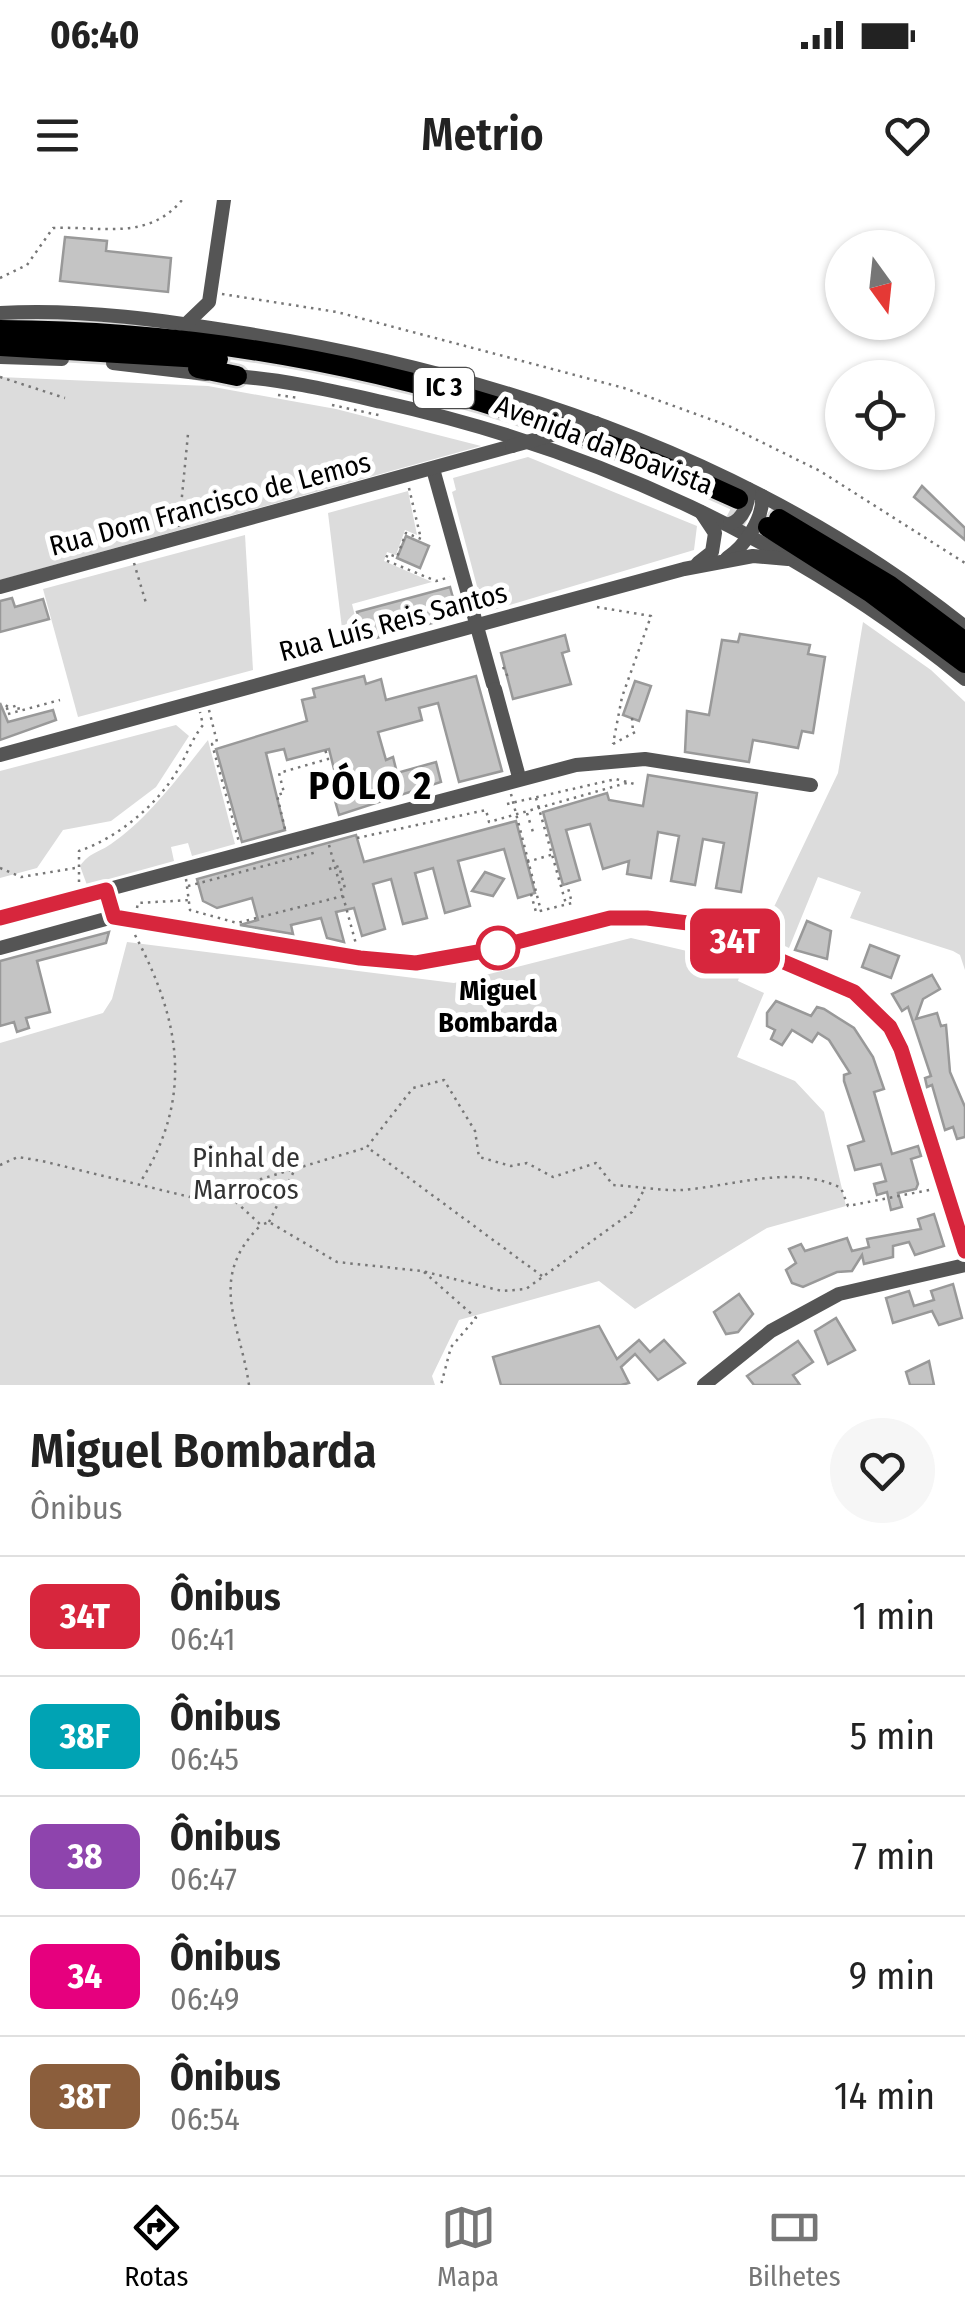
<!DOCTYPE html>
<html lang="pt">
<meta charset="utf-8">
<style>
:root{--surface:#fff;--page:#f6f6f6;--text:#222;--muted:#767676;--line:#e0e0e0;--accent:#000}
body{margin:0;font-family:"Fira Sans Condensed",sans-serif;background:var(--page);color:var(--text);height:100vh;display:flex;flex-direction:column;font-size:38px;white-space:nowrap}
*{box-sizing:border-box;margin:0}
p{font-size:32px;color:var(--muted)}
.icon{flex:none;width:55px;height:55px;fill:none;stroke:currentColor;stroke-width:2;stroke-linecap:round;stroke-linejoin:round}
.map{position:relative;height:1185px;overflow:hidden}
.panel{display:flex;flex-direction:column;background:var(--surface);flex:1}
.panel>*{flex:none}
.badge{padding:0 20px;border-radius:15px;font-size:35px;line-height:65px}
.needle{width:65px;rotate:165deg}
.controls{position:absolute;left:825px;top:30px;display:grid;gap:20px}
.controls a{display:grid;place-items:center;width:110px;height:110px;border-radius:50%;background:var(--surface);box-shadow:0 2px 8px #0004;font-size:50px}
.map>.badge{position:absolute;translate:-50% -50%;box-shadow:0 0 0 5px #fff}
.round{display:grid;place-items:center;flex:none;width:105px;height:105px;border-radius:52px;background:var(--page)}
.headline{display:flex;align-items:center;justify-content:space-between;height:170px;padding:0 30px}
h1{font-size:48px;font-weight:600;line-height:75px}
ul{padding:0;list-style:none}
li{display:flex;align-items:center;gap:30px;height:120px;padding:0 30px;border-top:2px solid var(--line)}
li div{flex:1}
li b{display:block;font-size:38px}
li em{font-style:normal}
li .badge{min-width:110px;font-weight:700;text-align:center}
.status{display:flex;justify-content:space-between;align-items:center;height:70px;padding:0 50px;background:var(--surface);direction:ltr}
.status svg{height:28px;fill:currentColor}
header{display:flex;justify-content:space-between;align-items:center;height:130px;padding:0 30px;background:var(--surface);font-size:45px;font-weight:600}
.tab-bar{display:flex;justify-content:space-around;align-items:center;height:140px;border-top:2px solid var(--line);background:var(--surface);font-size:28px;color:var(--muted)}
.tab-bar a{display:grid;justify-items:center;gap:5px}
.tab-bar .current{color:var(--accent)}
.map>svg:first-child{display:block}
</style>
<div class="status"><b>06:40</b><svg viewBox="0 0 49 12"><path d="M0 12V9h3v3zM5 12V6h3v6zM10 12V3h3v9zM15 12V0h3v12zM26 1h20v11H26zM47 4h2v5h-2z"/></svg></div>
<header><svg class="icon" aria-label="menu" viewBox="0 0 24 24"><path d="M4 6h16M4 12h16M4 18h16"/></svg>Metrio<svg class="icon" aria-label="heart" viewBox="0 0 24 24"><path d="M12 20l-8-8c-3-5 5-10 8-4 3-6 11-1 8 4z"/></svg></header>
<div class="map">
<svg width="965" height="1185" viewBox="0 0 965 1185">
<rect width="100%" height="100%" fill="#fff"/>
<g fill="#dcdcdc">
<path d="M0,177L208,186L336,209L481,246L0,380Z"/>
<path d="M528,257L697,326L694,350L493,410L483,409L452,292L456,290L453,278Z"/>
<path d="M408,291L417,335L405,330L396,355L387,352L384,361L432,382L352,404L361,440L344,445L328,313Z"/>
<path d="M245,335L253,470L78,517L43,389Z"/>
<path d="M863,422L931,470L965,502V770L960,755L953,751L850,718L861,692L818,677L789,748L761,734L838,573Z"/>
<path d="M176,525L189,536L156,587L111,621L63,630L37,668L0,678V571Z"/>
<path d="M208,540L235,644L192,656L188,643L171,647L174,661L87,685L80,666C90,652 98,653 111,644C148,619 180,575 208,540Z"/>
<path d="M631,738L743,764L738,781L764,793L737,857L795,881L824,912L846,1006L767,1028L635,1109L599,1081L459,1120L432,1176L435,1185H0V843L103,813L112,799L127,742L454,783Z"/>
</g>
<g fill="#c4c4c4" stroke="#999" stroke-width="2.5">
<path d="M65,37L107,41L106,51L171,58L168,92L60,81Z"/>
<path d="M922,286L965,328V340L914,297Z"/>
<path d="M406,336L429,346L420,368L397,358Z"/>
<path d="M450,387L458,416L365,441L357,412Z"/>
<path d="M12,398L15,407L43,399L49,419L0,432V401Z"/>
<path d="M740,434L810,445L808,454L825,457L813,533L802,531L798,548L753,540L749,562L685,552L687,511L709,515L722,440L738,442Z"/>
<path d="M565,435L569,451L562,453L571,484L513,499L501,453Z"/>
<path d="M364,476L366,484L381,479L386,500L476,476L502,571L459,582L438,503L419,508L422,520L378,532L386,560L393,557L397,573L436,562L441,582L339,615L328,575L335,573L329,549L287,560L284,549L266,553L285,630L242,642L216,549L307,521L302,500L315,497L313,489Z"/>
<path d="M635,481L651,486L639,521L623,515Z"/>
<path d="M0,503L8,522L53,510L56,520L0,540Z"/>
<path d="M648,575L757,593L741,692L716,688L724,643L703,639L695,685L671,681L679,636L658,632L651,678L627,674L629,661L603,669L590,624L566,630L580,680L563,685L543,612L607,593L609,600L643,606Z"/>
<path d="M516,621L535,693L518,698L504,649L458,661L470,706L445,713L433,668L415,673L427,718L403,724L391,679L373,684L385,729L362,736L354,708L336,712L344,742L327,738L321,718L291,725L293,734L240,725L258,720L252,698L217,708L203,701L197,679L356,635L364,662Z"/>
<path d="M485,672L504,679L493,696L472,691Z"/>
<path d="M807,721L831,731L827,759L795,750Z"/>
<path d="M109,732L106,743L37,761L50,812L26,818L29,828L17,832L14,822L0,826V761Z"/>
<path d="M870,745L899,756L891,778L862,767Z"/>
<path d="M932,775L940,789L923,799L916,819L937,813L941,826L946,825L950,872L965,907V937L957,939L953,927L945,930L932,885L927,887L925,878L931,876L908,807L902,811L892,794Z"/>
<path d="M776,801L811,816L817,807L824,809L854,828L873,857L884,889L874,892L892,954L918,946L921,956L911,959L918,984L916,989L898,993L902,1007L891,1010L887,992L877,995L874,984L886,981L881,964L855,970L848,946L864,941L844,881V875L850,873L829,840L818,833L812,842L792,830L782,845L771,839L775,830L767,826V813Z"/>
<path d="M934,1014L944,1046L915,1055L909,1042L893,1046V1057L864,1064L862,1055L852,1071L837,1072L803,1087L792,1083L786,1070L796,1063L789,1049L801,1044L805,1051L847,1038L852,1051L869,1047L867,1039L921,1029L918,1019Z"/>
<path d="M953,1084L962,1118L939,1125L932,1111L893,1123L886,1098L909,1091L914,1106L934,1100L931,1091Z"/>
<path d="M739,1094L753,1114L738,1132L726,1134L714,1112Z"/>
<path d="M836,1118L855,1150L828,1164L815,1131Z"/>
<path d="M599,1126L617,1159L639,1140L650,1152L664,1140L685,1163L658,1180L635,1154L621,1167L629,1183L621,1185H501L493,1157Z"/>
<path d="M798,1141L813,1162L793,1175L800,1185H754L747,1176Z"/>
<path d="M929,1161L934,1185H910L906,1172Z"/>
</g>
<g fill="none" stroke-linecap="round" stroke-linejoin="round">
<path stroke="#d9d9d9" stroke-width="20" stroke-dasharray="20 10" stroke-linecap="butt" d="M731,308L768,327"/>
<g stroke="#dbdbdb" stroke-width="25">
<g id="highway">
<path d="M0,130C260,131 502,191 738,299"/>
<path d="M0,146L218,159"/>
<path d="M198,168L237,176"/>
<path d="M779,319L889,385L965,442"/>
<path d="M768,327L870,392L965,463"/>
</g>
</g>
<g stroke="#777" stroke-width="2.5" stroke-dasharray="2.5 5" stroke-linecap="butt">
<path d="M0,78L27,65L53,28C102,26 148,41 182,0"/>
<path d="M222,94L337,112L624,188L729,226L820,271L965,363"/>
<path d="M0,177L65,198"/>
<path d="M278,195L299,198"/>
<path d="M332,205L383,216"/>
<path d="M409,288L421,339L406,333L397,357L388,354L385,360L436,381L450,377"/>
<path d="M179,327L188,234"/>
<path d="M134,363L146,403"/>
<path d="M597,407L651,416L622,497L613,544"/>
<path d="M503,467L509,479"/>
<path d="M6,507L10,502"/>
<path d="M6,509L18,505L19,511"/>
<path d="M209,510L217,542L212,544L239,642"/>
<path d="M8,514L60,500"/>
<path d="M632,518L633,532"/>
<path d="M613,544L637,531"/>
<path d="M511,594L541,711"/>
<path d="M536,598L566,704"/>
<path d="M507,604L616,579L638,585"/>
<path d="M527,613L531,626"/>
<path d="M285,629L277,595L284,593L279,573L328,559L324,546"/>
<path d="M532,629L533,632"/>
<path d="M357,638L486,610L489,622L630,582"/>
<path d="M329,645L356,744"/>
<path d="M527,662L554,654"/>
<path d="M0,668L21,677L75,668"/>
<path d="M329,669L339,666L346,692"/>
<path d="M186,679L190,710L237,723L343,696"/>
<path d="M79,682V651C118,638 160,603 180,566C188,552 192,539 203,525L200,512"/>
<path d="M188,686L317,652"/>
<path d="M531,694L536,712L572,703L567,684"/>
<path d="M137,708L138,703L190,700"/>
<path d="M135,735C180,820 194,896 141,981"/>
<path d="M0,965L18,957L42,961L190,997L223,990L261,1025L269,1022L337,1062L422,1071L502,1091L526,1089L632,1012L645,988"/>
<path d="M224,990L365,948"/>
<path d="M269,1022L294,971"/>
<path d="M424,1072L476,1118L451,1147L441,1185"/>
<path d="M542,1076L367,947L413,888L444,880L475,931L479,957L511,966L527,963L553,977L596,963L613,985C635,986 660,991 682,990C734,986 793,964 841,988L848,1006L934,989"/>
<path d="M249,1185C240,1122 207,1079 260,1026"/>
</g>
<g stroke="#555" stroke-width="14">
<path d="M0,113C82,108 168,121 249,134C505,176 760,263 965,427"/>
<path d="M185,125L209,102L224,0"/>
<path d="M0,157L62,159"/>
<path d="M113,163L206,174"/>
<path d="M232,176C282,179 333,191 382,202C595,249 795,341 965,479"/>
<path d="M433,269L493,484"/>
<path d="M730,324C743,320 750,302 748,289"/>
<path d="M727,358C745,346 764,318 762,296"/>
<path d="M698,363L712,352L715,333L701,312"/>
<path d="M0,387L512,246"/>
<path d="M495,489L519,577"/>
<path d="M0,555L684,369L753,356L788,359"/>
<path d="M113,717L360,758L417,763L459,757L610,718L662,719L715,733L854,792L890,827L965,1051"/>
<path d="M0,718L576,565L645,559L811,585"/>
<path d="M0,748L113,717L106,689"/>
<path d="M704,1185L771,1131L839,1094L965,1065"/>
</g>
<use href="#highway" stroke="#000" stroke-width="20"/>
<path stroke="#555" stroke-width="14" d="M512,246L596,223"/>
</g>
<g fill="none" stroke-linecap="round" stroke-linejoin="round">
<g stroke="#fff" stroke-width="22">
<path id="line" d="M0,718L106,690L114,717L360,758L416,763L478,752L610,718H647L688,723L716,733L854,792L890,827L901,849L965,1051"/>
</g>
<use href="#line" stroke="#d7263d" stroke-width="15"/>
</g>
<circle fill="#fff" stroke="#d7263d" stroke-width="5" cx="498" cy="748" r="20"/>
<g text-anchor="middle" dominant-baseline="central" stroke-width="10" stroke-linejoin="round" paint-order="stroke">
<rect fill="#fff" stroke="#4c4c4c" stroke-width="2.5" x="414" y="168" width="60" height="40" rx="8"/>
<g font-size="25" font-weight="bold" fill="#000">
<text x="444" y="188">IC 3</text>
</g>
<g font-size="28" fill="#000" stroke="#fff">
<text transform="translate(604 245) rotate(21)">Avenida da Boavista</text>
<text transform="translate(210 304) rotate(-15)">Rua Dom Francisco de Lemos</text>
<text transform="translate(393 422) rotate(-15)">Rua Luís Reis Santos</text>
</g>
<g font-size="28" font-weight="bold" fill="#000" stroke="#fff">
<text x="498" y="790">Miguel<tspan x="498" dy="32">Bombarda</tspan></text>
</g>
<g font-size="28" fill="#333" stroke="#fff">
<text x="246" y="957">Pinhal de<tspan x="246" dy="32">Marrocos</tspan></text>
</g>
<g font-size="38" font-weight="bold" letter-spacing="2.5" fill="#000" stroke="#fff">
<text x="371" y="586">PÓLO 2</text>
</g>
</g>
</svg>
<div class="controls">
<a><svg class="needle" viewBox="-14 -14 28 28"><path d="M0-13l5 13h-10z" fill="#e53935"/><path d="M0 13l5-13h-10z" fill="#767676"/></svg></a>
<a><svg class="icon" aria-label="locate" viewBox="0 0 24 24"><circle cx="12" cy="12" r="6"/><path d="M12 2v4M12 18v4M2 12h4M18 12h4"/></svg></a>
</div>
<b class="badge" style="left:735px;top:741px;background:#d7263d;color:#fff">34T</b>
</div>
<section class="panel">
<div class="headline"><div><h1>Miguel Bombarda</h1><p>Ônibus</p></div><a class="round"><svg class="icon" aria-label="heart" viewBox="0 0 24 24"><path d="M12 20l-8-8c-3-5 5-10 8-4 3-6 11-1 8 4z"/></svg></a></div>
<ul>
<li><span class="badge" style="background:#d7263d;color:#fff">34T</span><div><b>Ônibus</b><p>06:41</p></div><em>1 min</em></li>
<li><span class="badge" style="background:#00a3b4;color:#fff">38F</span><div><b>Ônibus</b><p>06:45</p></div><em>5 min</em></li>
<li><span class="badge" style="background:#8e44ad;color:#fff">38</span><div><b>Ônibus</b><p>06:47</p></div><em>7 min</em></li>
<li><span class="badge" style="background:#e6007e;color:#fff">34</span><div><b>Ônibus</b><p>06:49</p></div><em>9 min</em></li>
<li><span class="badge" style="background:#8b5e3c;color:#fff">38T</span><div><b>Ônibus</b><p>06:54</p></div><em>14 min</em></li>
</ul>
</section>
<nav class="tab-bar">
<a class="current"><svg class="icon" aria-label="directions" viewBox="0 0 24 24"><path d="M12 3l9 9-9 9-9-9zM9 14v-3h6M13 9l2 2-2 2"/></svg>Rotas</a>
<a><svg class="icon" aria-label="map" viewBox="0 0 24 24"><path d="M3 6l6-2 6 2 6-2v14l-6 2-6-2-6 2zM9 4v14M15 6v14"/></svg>Mapa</a>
<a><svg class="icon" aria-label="tickets" viewBox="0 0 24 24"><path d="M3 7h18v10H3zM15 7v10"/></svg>Bilhetes</a>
</nav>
